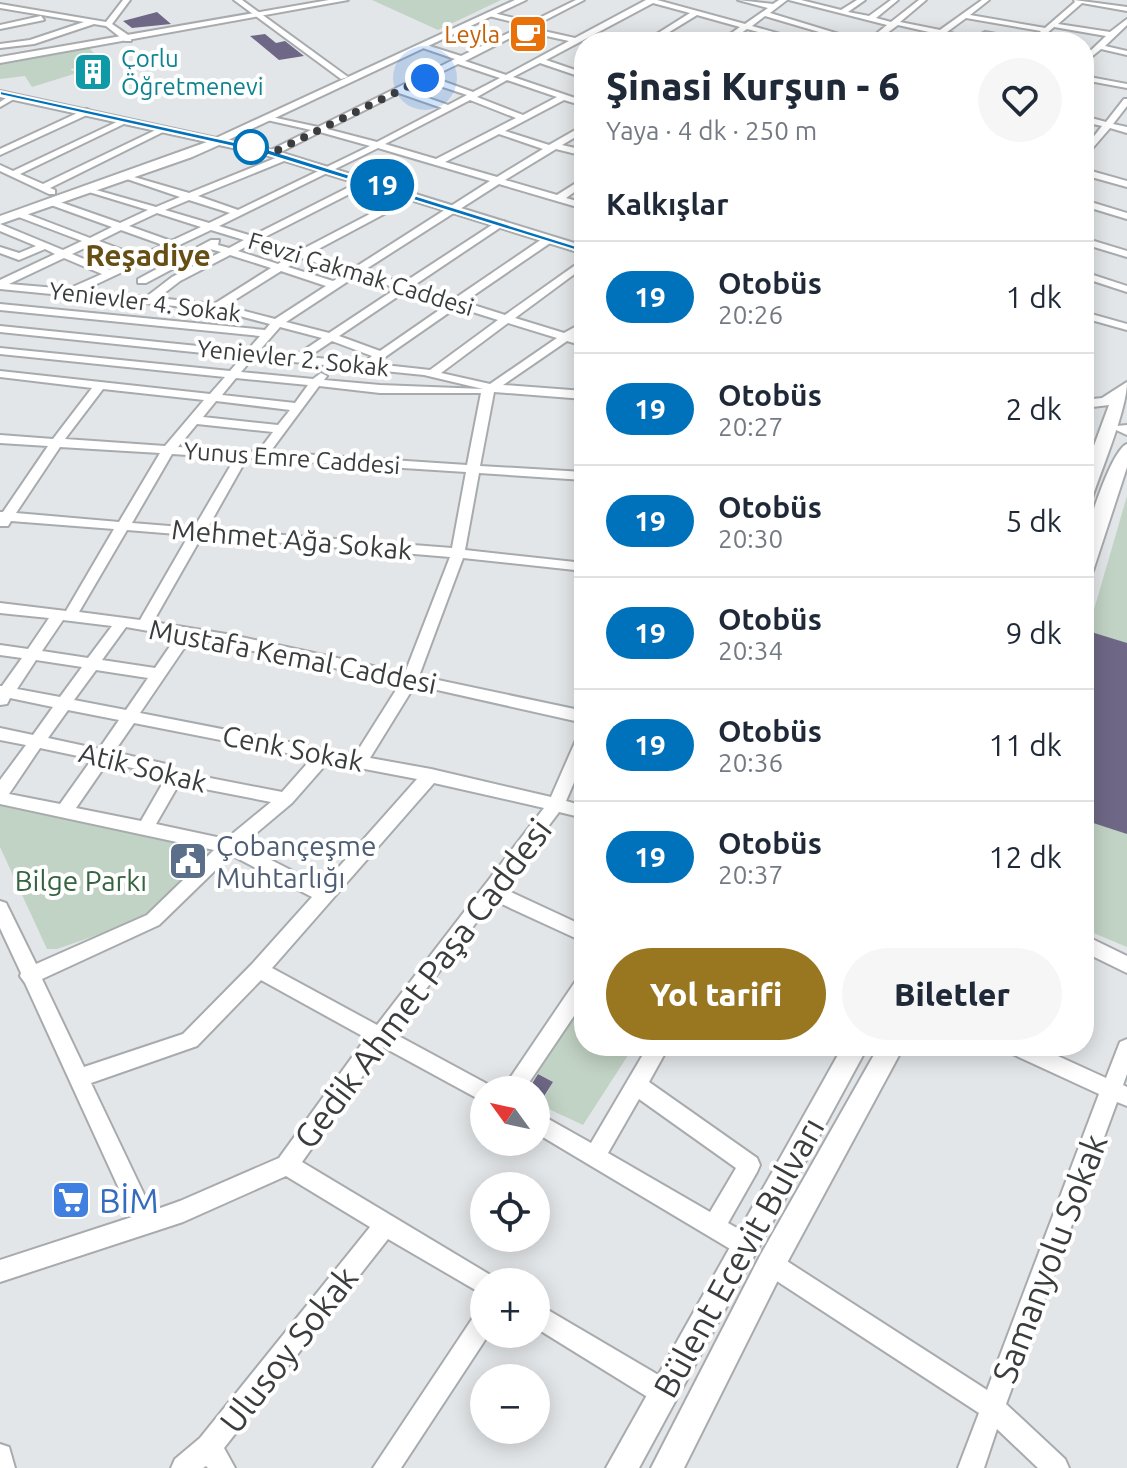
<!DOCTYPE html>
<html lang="tr">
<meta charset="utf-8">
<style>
:root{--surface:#fff;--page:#f6f6f7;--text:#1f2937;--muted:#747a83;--line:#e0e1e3;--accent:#997721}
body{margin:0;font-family:Ubuntu,sans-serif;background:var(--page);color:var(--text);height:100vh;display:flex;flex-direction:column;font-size:30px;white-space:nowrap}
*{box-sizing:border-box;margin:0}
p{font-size:26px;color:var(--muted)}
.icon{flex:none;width:44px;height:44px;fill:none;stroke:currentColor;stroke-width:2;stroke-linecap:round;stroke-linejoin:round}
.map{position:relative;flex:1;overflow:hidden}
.panel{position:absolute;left:574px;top:32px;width:520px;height:1024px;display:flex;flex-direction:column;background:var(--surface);border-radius:32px;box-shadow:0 4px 20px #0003}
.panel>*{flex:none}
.badge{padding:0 16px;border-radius:26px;font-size:28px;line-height:52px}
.needle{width:52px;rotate:303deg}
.fabs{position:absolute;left:470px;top:1076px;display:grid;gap:16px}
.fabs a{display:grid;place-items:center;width:80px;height:80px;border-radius:50%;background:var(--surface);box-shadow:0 4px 20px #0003;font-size:40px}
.you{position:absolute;width:40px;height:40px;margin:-20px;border:6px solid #fff;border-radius:50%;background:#1a73e8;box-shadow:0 0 0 12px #1a73e833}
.map>.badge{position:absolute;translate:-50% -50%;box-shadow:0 0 0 4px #fff}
h2{padding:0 32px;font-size:30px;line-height:72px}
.round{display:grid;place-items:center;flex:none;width:84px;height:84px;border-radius:42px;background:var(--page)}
.headline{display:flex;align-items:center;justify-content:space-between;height:136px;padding:0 32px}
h1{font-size:38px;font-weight:800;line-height:60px}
.cta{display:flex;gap:16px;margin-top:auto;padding:16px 32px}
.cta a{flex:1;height:92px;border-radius:48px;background:var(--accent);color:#fff;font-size:32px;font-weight:800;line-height:92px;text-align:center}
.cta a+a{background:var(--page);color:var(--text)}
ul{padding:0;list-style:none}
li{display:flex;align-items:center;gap:24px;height:112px;padding:0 32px;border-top:2px solid var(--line)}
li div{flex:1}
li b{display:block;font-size:30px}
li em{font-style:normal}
li .badge{min-width:88px;font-weight:700;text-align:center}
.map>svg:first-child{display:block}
</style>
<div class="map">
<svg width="1127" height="1468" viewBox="0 0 1127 1468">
<rect width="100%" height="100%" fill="#e3e6e8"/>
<g fill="#c1d3c4">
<path d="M372,0H501L438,30Z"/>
<path d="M88,47L105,64L70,69L77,73L32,87L25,76L0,79V63Z"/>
<path d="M1127,496V947L1084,929V644Z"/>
<path d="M0,804L204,848L206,857L149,917L57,949H47L0,847Z"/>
<path d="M584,990V1046H634L583,1125L540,1105L553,1082L530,1069Z"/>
</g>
<g fill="#6e6886">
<path d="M157,12L171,24L132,28L123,21Z"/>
<path d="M265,34L276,43L285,41L304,56L279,60L250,36Z"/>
<path d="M1088,631L1127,643V834L1084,820V644Z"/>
<path d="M538,1074L553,1082L536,1109V1090H528Z"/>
</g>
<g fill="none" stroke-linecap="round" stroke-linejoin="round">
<g stroke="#a8abad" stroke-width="4">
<g id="minor">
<path d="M123,0H130L112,24L131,37V41H125L106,26L94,24L34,44L0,48V44L30,40L84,22L0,8V4L106,22Z"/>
<path d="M234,0H242L348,77L341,79Z"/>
<path d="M576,0H584L530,28L575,38L646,0H657L745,24L768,8L738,0L773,4L779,0H787L770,13L865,42H853L765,16L752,26L808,42H796L747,29L728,42H719L740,27L697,15L653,42H644L690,13L653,3L546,60L584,73V78L540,63L513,77L584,101V106L564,100L505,131L549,145L584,125V132L562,145L584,150V156L556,149L505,180L557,195L584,178V185L566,198L584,203V209L499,184L363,271L403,283L498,221H504V225L413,286L454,299L545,237H553V241L464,302L505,315L584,259V267L515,318L564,333L584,322V330L575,336L584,339V346L567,341L503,385L584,391V399L494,392L480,466L584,472V480L479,473L465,550L584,563V571L463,558L419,676L584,711V723L415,685L370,758L431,769L551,797L576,740L584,734V759L566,801L584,806V818L559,812L502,888L584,926V942L493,900L393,1033L491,1086L493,1090H484V1102L383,1047L302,1162L492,1276L495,1282H484V1295L388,1239L224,1448L235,1468H208L206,1466L203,1468H171L175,1459L200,1438L370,1227L286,1176L183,1222L0,1282V1260L132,1217L25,983L20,976L21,973L0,928V901L6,903L36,964L147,915L214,850L0,804V780L26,745L0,740V728L33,735L53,707L10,698L7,704L0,705V686H2L22,658L0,655V645L28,649L49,618L0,613V603L66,611L114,529L11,521L8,526H0V512H3L48,446L0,443V435L53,439L92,388L0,377V371L210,394L225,377L0,354V348L230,371L242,357L0,332V326L247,351L260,336L0,310V304L265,330L270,324L216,310L0,289V280L55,254L45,249L19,260L0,253V247L19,253L36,246L0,231V224L63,250L82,241L16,216V212H22L90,238L112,227L51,205V201H57L120,223L148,210L89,192V188L156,207L180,197L127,179V175L189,193L283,155H289V159L198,196L238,210L370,146L320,132L275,155H269V151L311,130L267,120V116L318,127L455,59L423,48V44L461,56L525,25L489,16V12L531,22ZM524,31L569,41L506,75L465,61ZM458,64L500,78L473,92L431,77ZM507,80L557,97L523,115L477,97ZM425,81L467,95L448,105L405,90ZM399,93L442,108L377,142L327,129ZM470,100L516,118L436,159L385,144ZM499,134L543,149L497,177L445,162ZM378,148L490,181L354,268L309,254L416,197V193H410L299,251L261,239L371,183V179H365L252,236L219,226ZM189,200L230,213L209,223L165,210ZM157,213L201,227L171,241L129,226ZM121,230L163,245L139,256L99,241ZM211,230L244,240L229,248L218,245L219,240H211L138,279V283H146L210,249L221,252L172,277L146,297L82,291ZM253,243L292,255L278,264L238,251ZM91,245L131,260L110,270L72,254ZM230,255L271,268L214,304L158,298L180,281ZM64,258L102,274L68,289L9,284ZM302,258L347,273L333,281L288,267ZM281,271L326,286L275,319L225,306ZM356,276L397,288L329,333L286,322ZM406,291L448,304L380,351L339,336ZM457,307L498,320L430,370L375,364ZM508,323L557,338L490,384L441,373ZM280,327L322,338L295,356L258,352ZM332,341L372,356L366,361L368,363L308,357ZM253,358L424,375L483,389L380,385L324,380L327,376L321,373L313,379L241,372ZM236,378L308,385L295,403L222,395ZM319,386L380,393H481L467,465L270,452ZM103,389L204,400L165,446L65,439ZM216,401L290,410L278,425L203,417ZM197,424L273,432L258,452L178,447ZM60,447L160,453L119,522L16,513ZM172,454L235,458L194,528L132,523ZM247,458L466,472L452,548L207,529ZM127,530L189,535L140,620L79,612ZM202,536L450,557L405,673L232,635L153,622ZM63,620L112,626L88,658L42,651ZM126,627L177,636L155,668L102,660ZM191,638L401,682L355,755L140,713ZM36,660L82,667L60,697L17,689ZM96,670L148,678L126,710L74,700ZM68,710L119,720L99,749L48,738ZM134,723L312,758L282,792L169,770L166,764L114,752ZM40,748L92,759L60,804L9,794ZM328,762L417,779L322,886L242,845L292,803ZM107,763L153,772L156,779L164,781L141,821L76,808ZM434,783L544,808L377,1025L272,968ZM179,784L271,802L226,839L156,824ZM231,855L312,897L252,964L183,1034L84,1067L42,979L159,925ZM261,980L366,1038L279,1158L180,1201L152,1211L91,1083L197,1046Z"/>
<path d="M789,0H801L841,10L857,0H865L848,12L869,16L891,0H898L876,18L891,22L919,0H926L900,22L940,30L982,0H989L970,15L1045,28L1075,2L1074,0L1127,7V11L1082,3L1058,24L1110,32L1127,19V25L1105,46L1127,51V55L1101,49L1084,63V57L1106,36L1054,27L1037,42H1018L981,34L985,32L1031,40L1041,31L966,18L947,32L987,42H973L898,25L875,42H866L887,25Z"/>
<path d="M41,16L44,20L0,29V25Z"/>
<path d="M1084,76L1127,84V88L1084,80Z"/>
<path d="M12,94L19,96L0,107V102Z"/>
<path d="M1124,99H1127V106L1113,124L1127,127V133L1110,128L1084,158V149L1102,126L1084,122V116L1106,122Z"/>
<path d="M86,109L89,110V114L0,155V149Z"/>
<path d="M123,119L130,121L20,174L43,184L162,127L169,129L50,188L55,190V194H49L0,171V165L13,171Z"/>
<path d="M1084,169L1127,181V187L1084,175Z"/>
<path d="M1084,200L1127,213V219L1084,206Z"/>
<path d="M1084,238L1127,251V257L1084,244Z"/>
<path d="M1084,272L1127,286V292L1084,278Z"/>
<path d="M1084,312L1127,324V330L1084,318Z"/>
<path d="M1084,935L1127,956V973L1084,952Z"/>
<path d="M584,977V1001L524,1090H502L577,979Z"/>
<path d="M1127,1039V1074L1123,1085L1127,1087V1106L1117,1102L1006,1404L1065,1459L1069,1468H1038L997,1429L984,1468H958L979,1413L763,1272L760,1264L763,1256L771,1253L779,1256L987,1390L1099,1094L1008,1052L1005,1046H1036L1106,1078L1120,1042Z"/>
<path d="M648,1046H669L649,1082L757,1158L760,1165L757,1172L728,1223L753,1237L756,1245L753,1253L745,1256L737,1253L536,1133V1112L591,1143ZM639,1099L736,1168L710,1212L608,1153Z"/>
<path d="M536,1303L672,1383L675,1392L672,1401L663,1404L654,1401L536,1328Z"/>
<path d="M484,1309V1334H489L401,1468H373L476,1313Z"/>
<path d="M0,1444L9,1447L15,1468H0Z"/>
</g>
</g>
<g stroke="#a8abad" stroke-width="4">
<g id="major">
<path d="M329,0H348L0,63V57Z"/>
<path d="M515,0H526L228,140L276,151L584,246V254L269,156L219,145L192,157L0,224V216L207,142L0,97V91L216,138Z"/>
<path d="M1127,382C1127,409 1102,468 1092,498L1084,503V473L1109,405L1084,408V400L1102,398Z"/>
<path d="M1127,425V435L1114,429L1117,426Z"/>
<path d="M1127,444V467L1093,571L1084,576C1084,566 1082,554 1084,544C1087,526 1112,449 1127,444Z"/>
<path d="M843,1046H868L639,1468H606Z"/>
<path d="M879,1046H904L781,1274L684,1468H651L761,1254Z"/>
</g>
</g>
<use href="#minor" fill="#fff" fill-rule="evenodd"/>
<use href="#major" fill="#fff" fill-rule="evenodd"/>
</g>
<path fill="#0072bc" stroke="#fff" stroke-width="2" d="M0,91L267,149L589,250L581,252L262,153L0,95Z"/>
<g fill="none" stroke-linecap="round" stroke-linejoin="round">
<path stroke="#3b3c3d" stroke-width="8" stroke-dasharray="0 14.4" d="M251,147L272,153L425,78"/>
</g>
<defs>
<g id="cafe-square" transform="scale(2)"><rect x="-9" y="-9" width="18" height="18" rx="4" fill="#e8710a" stroke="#fff"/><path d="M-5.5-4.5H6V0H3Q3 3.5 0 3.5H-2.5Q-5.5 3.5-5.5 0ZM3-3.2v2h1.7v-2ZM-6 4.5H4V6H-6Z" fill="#fff"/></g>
<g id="building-square" transform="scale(2)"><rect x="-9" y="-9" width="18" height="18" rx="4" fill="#0f9aa8" stroke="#fff"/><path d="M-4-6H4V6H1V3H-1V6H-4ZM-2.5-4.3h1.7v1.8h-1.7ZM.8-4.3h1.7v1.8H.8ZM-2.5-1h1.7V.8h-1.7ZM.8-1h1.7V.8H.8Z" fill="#fff"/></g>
<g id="civic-square" transform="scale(2)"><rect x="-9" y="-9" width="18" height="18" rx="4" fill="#5c6f8a" stroke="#fff"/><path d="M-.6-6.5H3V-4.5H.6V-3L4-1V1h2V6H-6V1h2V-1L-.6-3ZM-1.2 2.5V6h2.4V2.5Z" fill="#fff"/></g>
<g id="supermarket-square" transform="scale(2)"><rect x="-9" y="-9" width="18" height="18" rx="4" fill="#3f7fe0" stroke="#fff"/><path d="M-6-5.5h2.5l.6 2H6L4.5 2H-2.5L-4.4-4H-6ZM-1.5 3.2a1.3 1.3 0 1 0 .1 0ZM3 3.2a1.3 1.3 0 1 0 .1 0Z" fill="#fff"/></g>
</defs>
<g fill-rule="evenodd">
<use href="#cafe-square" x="528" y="34"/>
<use href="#building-square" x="93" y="72"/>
<use href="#civic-square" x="188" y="861"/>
<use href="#supermarket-square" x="71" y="1200"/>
</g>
<circle fill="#fff" stroke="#0072bc" stroke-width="4" cx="251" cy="147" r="16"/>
<g text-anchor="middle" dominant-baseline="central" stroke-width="8" stroke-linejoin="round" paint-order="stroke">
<g font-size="24" fill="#c56008" stroke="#fff" text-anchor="end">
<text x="500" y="34">Leyla</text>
</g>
<g font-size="24" fill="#0d838f" stroke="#fff" text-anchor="start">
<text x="121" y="58">Çorlu<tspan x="121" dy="28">Öğretmenevi</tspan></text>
</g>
<g font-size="24" fill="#3b3c3d" stroke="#fff">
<text transform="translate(361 274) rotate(17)">Fevzi Çakmak Caddesi</text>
<text transform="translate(145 302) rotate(7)">Yenievler 4. Sokak</text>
<text transform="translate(293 358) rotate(6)">Yenievler 2. Sokak</text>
<text transform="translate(292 458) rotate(4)">Yunus Emre Caddesi</text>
</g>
<g font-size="28" fill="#3b3c3d" stroke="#fff">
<text transform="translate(292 539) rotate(5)">Mehmet Ağa Sokak</text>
<text transform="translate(293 656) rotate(11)">Mustafa Kemal Caddesi</text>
<text transform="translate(293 748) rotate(11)">Cenk Sokak</text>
<text transform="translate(143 767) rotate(14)">Atik Sokak</text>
</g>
<g font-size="28" fill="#4e5e75" stroke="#fff" text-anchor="start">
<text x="216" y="845">Çobançeşme<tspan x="216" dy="32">Muhtarlığı</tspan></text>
</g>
<g font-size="28" fill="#366440" stroke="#fff">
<text x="81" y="880">Bilge Parkı</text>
</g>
<g font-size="30" font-weight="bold" fill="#664f14" stroke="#fff">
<text x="148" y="255">Reşadiye</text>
</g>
<g font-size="34" fill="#3b3c3d" stroke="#fff">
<text transform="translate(422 983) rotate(-53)">Gedik Ahmet Paşa Caddesi</text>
<text transform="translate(738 1257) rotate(-61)">Bülent Ecevit Bulvarı</text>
<text transform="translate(1049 1258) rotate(-69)">Samanyolu Sokak</text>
<text transform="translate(288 1349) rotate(-52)">Ulusoy Sokak</text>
</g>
<g font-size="34" fill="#366cbe" stroke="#fff" text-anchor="start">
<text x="99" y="1200">BİM</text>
</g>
</g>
</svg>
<div class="fabs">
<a><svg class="needle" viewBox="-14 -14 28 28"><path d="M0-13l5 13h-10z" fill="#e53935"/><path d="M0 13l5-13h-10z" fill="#747a83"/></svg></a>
<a><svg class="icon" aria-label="locate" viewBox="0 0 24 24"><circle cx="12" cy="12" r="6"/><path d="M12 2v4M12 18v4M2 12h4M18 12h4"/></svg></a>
<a>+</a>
<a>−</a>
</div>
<div class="you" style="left:425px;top:78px"></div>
<b class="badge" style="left:382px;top:185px;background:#0072bc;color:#fff">19</b>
<section class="panel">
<div class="headline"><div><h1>Şinasi Kurşun - 6</h1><p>Yaya · 4 dk · 250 m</p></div><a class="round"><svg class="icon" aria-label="heart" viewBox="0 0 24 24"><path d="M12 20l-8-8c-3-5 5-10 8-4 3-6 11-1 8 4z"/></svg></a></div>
<h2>Kalkışlar</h2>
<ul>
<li><span class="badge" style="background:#0072bc;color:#fff">19</span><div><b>Otobüs</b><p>20:26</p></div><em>1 dk</em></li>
<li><span class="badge" style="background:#0072bc;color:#fff">19</span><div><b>Otobüs</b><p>20:27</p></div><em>2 dk</em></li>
<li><span class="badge" style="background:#0072bc;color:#fff">19</span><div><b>Otobüs</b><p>20:30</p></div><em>5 dk</em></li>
<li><span class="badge" style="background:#0072bc;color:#fff">19</span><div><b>Otobüs</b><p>20:34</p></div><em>9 dk</em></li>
<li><span class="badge" style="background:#0072bc;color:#fff">19</span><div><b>Otobüs</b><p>20:36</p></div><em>11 dk</em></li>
<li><span class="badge" style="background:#0072bc;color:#fff">19</span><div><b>Otobüs</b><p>20:37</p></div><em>12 dk</em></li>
</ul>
<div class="cta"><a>Yol tarifi</a><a>Biletler</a></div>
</section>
</div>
